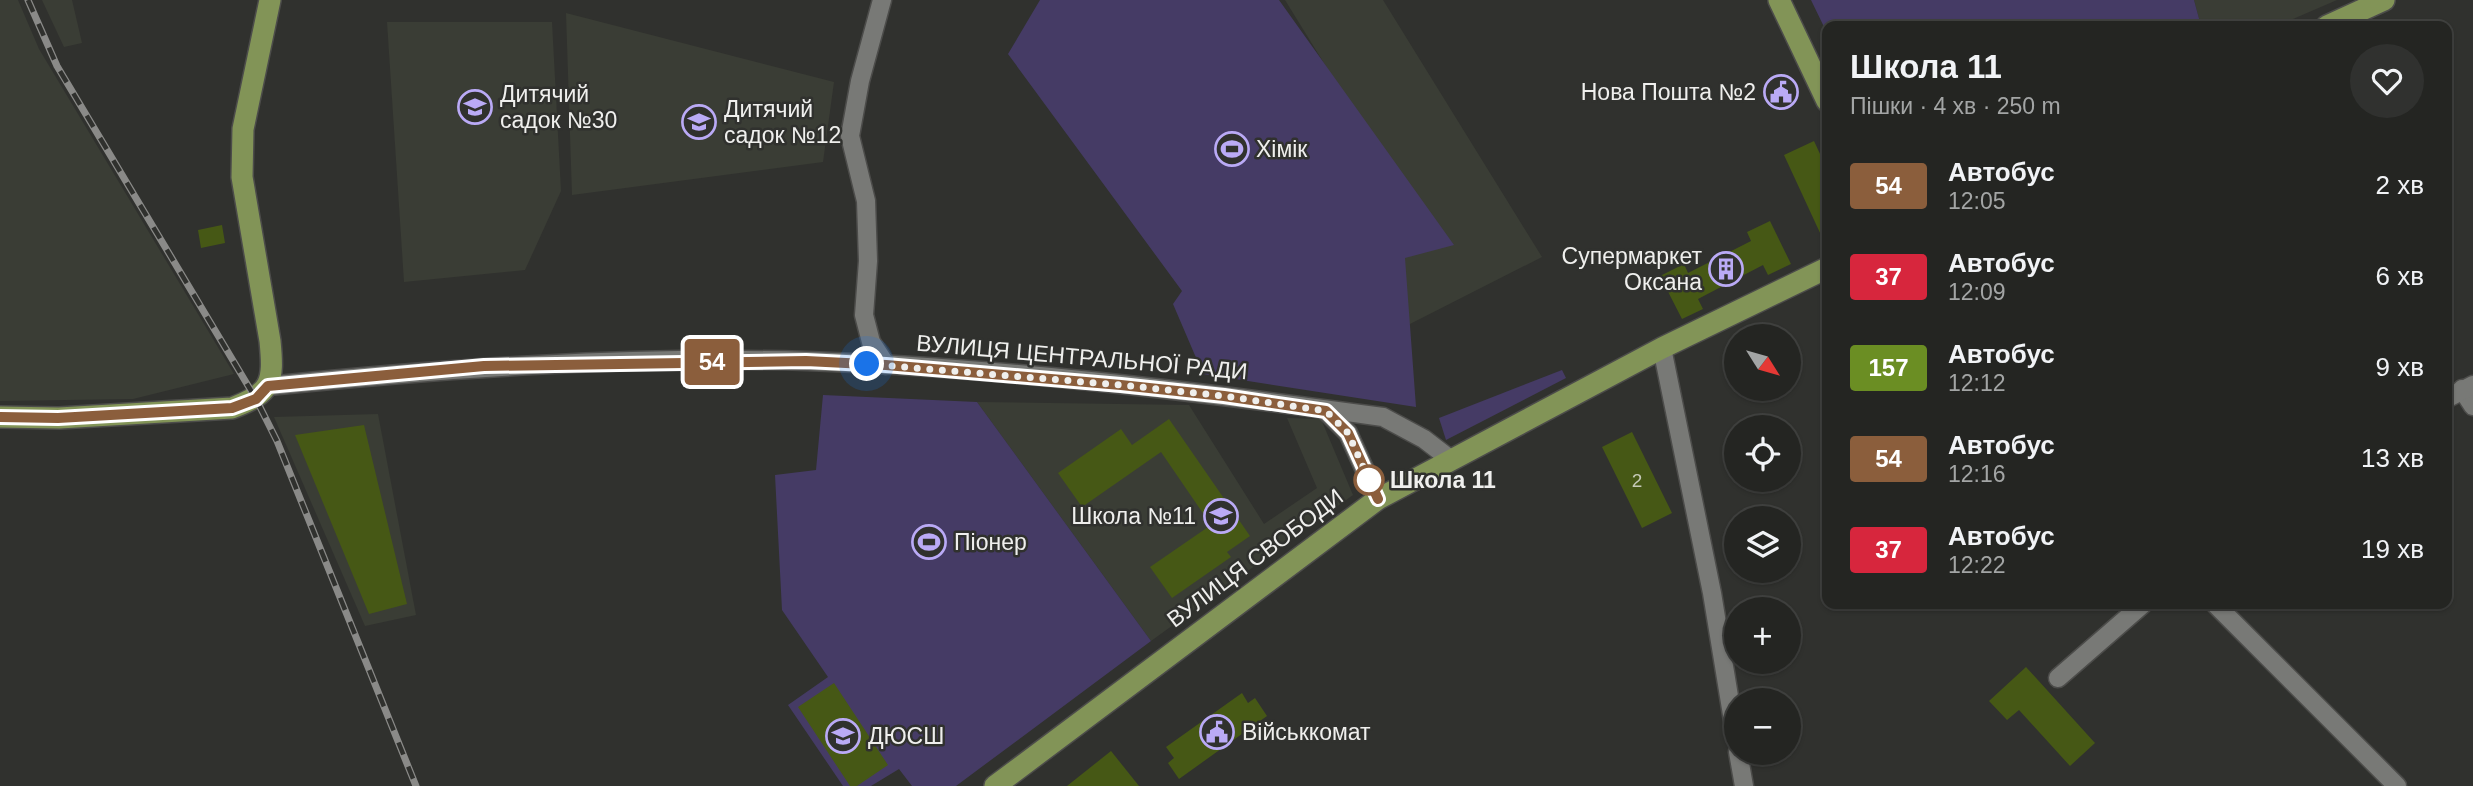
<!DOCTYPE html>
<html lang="uk">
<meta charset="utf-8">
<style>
:root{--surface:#242522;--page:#30312f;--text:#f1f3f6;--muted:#a3a5a5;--line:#414240}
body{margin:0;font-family:Arial,sans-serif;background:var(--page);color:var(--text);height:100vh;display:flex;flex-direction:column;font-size:26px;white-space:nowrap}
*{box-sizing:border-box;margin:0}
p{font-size:23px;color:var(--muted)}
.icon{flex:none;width:38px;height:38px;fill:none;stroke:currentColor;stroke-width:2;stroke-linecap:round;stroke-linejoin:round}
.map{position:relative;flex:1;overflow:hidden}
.drawer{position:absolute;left:1822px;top:21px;width:630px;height:588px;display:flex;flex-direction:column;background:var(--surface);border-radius:14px;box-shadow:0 2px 5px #0004,0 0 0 2px var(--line)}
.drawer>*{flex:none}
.badge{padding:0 14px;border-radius:5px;font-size:24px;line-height:46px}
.needle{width:46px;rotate:127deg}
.controls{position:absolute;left:1724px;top:324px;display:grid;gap:14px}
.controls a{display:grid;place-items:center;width:77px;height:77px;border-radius:50%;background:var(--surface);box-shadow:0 2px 5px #0004,0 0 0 2px var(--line);font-size:35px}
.you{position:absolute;width:35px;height:35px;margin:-18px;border:5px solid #fff;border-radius:50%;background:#1a73e8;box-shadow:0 0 0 10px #1a73e833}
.map>.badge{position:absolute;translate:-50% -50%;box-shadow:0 0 0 4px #fff}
.round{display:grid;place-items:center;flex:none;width:74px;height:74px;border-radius:37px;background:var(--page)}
.head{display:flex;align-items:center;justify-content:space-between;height:119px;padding:0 28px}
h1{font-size:33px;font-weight:700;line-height:52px}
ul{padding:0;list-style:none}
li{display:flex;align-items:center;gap:21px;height:91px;padding:0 28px}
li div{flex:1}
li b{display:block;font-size:26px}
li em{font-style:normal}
li .badge{min-width:77px;font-weight:700;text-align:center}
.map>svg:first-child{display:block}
</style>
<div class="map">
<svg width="2473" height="786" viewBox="0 0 2473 786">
<rect width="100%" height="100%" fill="#30312e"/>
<g fill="#3a3d35">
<path d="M0,0H18L39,49L234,374L133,399L0,401Z"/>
<path d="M42,0H72L82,43L64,47Z"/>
<path d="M1285,0H1383L1542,257L1408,325L1390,170Z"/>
<path d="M2194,0H2337L2277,26H2201Z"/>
<path d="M566,13L834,82L823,162L572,195Z"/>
<path d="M387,22H552L561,191L525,270L404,282Z"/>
<path d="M977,402L1189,405L1264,524L1317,488L1287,418L1321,419L1353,495L1151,641Z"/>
<path d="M378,414L416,615L365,626L274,417Z"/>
</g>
<g fill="#453b65">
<path d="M1040,0H1279L1454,245L1405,258L1416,407L1203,374L1173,304L1182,291L1008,54Z"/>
<path d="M1811,0H2194L2201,26H1827V33Z"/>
<path d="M1562,370L1566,378L1446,440L1439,418Z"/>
<path d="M823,395L977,402L1151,641L956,786H912L899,769L871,786H843L788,705L828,677L782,610L775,475L816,470Z"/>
</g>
<g fill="#465815">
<path d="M1814,141L1827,169V248L1784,155Z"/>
<path d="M1770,221L1791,264L1768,275L1763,265L1698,299L1703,309L1682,319L1660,276L1684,264L1688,273L1751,241L1747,232Z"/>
<path d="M222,225L225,243L201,248L198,230Z"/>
<path d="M1169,419L1250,536L1227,552L1231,557L1172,598L1150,567L1211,525L1161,452L1082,507L1058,473L1121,429L1132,445Z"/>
<path d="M364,425L407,604L369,614L295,435Z"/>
<path d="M1632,432L1672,513L1642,528L1602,447Z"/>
<path d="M2026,667L2095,743L2070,766L2019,710L2007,720L1989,701Z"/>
<path d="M834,683L888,765L857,786H850L798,707Z"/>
<path d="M1242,693L1248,703L1255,698L1267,716L1179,779L1168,763L1174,758L1166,747Z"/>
<path d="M1111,751L1139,786H1067Z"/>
</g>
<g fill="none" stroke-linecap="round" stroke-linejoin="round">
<g stroke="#4c4c4a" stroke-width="21">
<g id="minor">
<path d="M882,0L860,81L850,136L866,201L868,261L864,315L871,342L886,365"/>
<path d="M1662,348L1712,593L1736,739"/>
<path d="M268,386C447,368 627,356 807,361C997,367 1194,391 1383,417L1424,439L1450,459"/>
<path d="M2462,389L2473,406"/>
<path d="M2446,399L2473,385"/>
<path d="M1326,411L1348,433L1378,499"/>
<path d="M2215,604L2397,786"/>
<path d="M2058,678L2143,604"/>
<path d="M1738,752L1744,786"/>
</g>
</g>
<g stroke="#4c4c4a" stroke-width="24">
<g id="major">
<path d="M1779,0L1827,101"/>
<path d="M2327,26L2384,0"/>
<path d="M0,417L59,418L232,408C272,393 274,382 270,341L242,177L243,129L270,0"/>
<path d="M995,786L1378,499L1662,348L1827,268"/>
</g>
</g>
<use href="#minor" stroke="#787976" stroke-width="18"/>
<use href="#major" stroke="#829457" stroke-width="21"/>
<g stroke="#8a8a88" stroke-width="7">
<path id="rail" d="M28,0L57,66L256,399L277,441L416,786"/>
</g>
<use href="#rail" stroke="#30312e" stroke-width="4.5" stroke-dasharray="13" stroke-linecap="butt"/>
</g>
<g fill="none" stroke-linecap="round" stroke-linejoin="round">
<g stroke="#fff" stroke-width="16">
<path id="line" d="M0,417L58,418L232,408L256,399L268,386L484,366L806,361L886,365L1121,385L1224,396L1326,411L1348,433L1378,499"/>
</g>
<use href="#line" stroke="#8b5e3c" stroke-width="10"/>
<path stroke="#efefed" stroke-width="7" stroke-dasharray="0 12.6" d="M867,364L1121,385L1224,396L1326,411L1348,433L1369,480"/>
</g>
<defs>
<g id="civic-ring" transform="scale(1.75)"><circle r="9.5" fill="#30312e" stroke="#baaaf6" stroke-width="1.5"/><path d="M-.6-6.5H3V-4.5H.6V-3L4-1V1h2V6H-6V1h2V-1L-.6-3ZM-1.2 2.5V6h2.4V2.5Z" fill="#baaaf6"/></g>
<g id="school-ring" transform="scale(1.75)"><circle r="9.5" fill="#30312e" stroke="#baaaf6" stroke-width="1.5"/><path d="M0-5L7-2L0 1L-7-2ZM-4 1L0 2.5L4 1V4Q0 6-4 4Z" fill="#baaaf6"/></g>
<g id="stadium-ring" transform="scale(1.75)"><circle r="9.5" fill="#30312e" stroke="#baaaf6" stroke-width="1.5"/><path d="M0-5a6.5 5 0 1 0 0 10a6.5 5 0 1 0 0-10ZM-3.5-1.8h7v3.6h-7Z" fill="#baaaf6"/></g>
<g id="building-ring" transform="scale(1.75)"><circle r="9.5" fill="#30312e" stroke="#baaaf6" stroke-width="1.5"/><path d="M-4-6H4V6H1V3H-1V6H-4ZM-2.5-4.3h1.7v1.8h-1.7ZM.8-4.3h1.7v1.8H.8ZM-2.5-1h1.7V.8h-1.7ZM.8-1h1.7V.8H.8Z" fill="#baaaf6"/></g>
</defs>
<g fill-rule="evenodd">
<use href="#civic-ring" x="1781" y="92"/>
<use href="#school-ring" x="475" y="107"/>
<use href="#school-ring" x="699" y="122"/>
<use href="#stadium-ring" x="1232" y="149"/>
<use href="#building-ring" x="1726" y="269"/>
<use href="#school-ring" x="1221" y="516"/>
<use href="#stadium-ring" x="929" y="542"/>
<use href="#civic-ring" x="1217" y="732"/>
<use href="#school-ring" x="843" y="736"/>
</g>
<circle fill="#fff" stroke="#8b5e3c" stroke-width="3.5" cx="1369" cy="480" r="14"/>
<g text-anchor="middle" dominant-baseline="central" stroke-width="5" stroke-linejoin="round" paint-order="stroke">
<g font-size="19" fill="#c5c9b7">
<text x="1637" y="480">2</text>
</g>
<g font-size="23" fill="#efefed" stroke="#30312e" text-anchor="start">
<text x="1756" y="92" text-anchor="end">Нова Пошта №2</text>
<text x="500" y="94">Дитячий<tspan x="500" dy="26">садок №30</tspan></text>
<text x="724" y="109">Дитячий<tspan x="724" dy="26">садок №12</tspan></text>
<text x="1256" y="149">Хімік</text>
<text x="1702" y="256" text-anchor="end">Супермаркет<tspan x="1702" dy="26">Оксана</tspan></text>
<text x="1196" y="516" text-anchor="end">Школа №11</text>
<text x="954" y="542">Піонер</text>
<text x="1242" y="732">Військкомат</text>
<text x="868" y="736">ДЮСШ</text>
</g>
<g font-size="23" fill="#efefed" stroke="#30312e">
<text transform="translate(1082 357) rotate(5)">ВУЛИЦЯ ЦЕНТРАЛЬНОЇ РАДИ</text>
<text transform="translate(1255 558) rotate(-37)">ВУЛИЦЯ СВОБОДИ</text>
</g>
<g font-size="23" font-weight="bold" fill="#efefed" stroke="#30312e" text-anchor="start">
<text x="1390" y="480">Школа 11</text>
</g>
</g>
</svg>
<div class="controls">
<a><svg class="needle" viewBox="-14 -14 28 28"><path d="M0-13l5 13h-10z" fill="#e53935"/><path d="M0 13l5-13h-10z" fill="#a3a5a5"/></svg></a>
<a><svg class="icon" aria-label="locate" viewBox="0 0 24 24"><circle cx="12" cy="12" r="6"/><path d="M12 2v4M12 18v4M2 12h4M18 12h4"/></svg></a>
<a><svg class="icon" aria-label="layers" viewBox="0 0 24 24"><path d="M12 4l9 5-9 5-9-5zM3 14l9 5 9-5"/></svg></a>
<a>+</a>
<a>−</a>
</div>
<div class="you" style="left:867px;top:364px"></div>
<b class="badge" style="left:712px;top:362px;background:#8b5e3c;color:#fff">54</b>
<section class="drawer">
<div class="head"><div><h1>Школа 11</h1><p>Пішки · 4 хв · 250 m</p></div><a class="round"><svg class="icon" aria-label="heart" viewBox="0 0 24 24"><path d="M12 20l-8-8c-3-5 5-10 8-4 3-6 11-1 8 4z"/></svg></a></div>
<ul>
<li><span class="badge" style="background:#8b5e3c;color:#fff">54</span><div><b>Автобус</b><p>12:05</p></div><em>2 хв</em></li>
<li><span class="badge" style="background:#d7263d;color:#fff">37</span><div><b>Автобус</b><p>12:09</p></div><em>6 хв</em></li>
<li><span class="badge" style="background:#6b8e23;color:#fff">157</span><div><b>Автобус</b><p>12:12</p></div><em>9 хв</em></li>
<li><span class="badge" style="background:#8b5e3c;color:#fff">54</span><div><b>Автобус</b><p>12:16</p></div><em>13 хв</em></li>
<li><span class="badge" style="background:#d7263d;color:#fff">37</span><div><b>Автобус</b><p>12:22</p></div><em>19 хв</em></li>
</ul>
</section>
</div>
